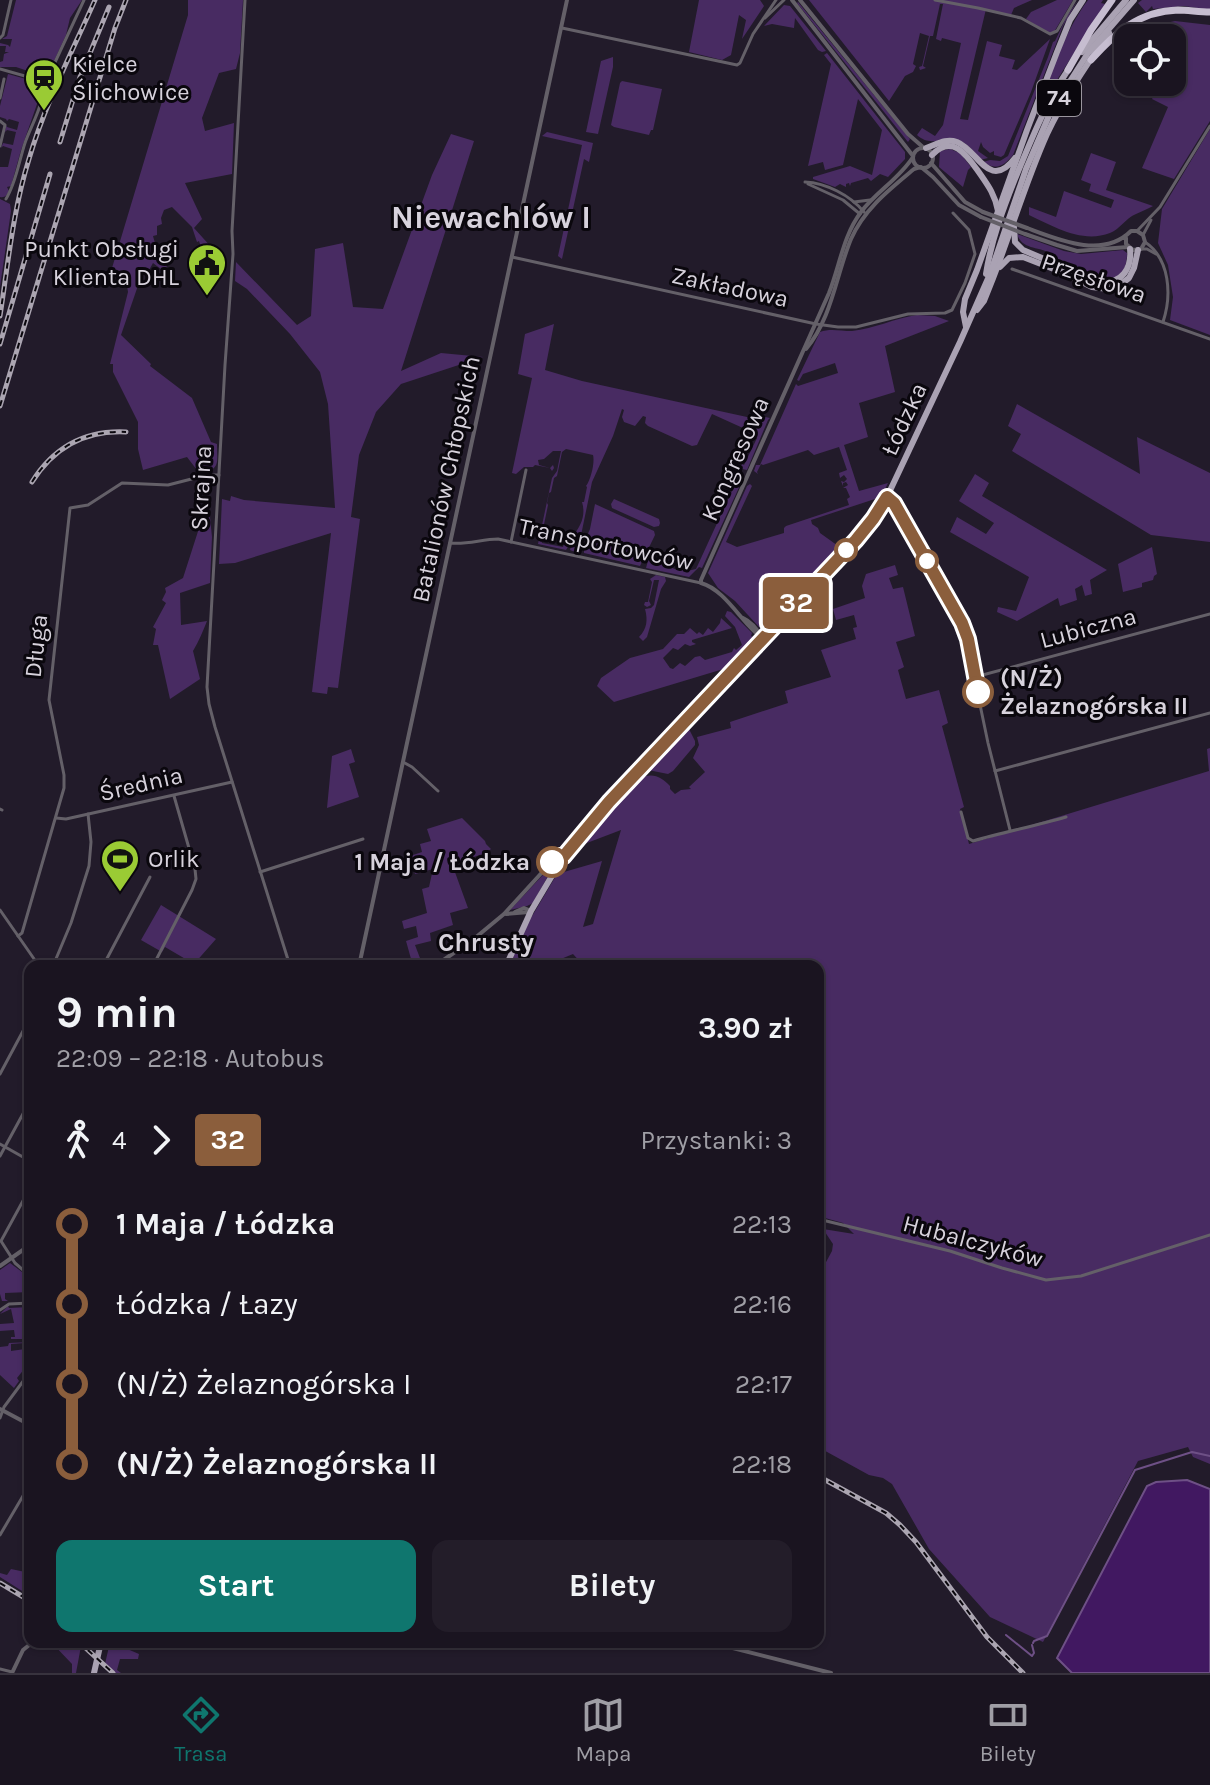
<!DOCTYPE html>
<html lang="pl">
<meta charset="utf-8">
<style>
:root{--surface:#1a1420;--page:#231d29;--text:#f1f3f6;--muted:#9f9ea5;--line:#38333e;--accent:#0f766e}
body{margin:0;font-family:Karla,sans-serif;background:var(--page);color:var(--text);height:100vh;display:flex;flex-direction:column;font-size:30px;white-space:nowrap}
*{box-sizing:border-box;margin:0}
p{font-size:26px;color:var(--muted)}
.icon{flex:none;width:44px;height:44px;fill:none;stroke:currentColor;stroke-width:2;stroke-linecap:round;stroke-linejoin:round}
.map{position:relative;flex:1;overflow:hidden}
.drawer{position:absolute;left:24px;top:960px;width:800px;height:688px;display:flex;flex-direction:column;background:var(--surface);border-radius:16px;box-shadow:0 2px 6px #0004,0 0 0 2px var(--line)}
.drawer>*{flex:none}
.badge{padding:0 16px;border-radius:6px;font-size:28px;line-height:52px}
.buttons{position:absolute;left:1114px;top:24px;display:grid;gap:16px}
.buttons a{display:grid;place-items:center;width:72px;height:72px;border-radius:16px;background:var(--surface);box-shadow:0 2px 6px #0004,0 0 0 2px var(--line);font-size:40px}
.map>.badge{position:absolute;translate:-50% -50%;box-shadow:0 0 0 4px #fff}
.legs{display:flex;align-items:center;gap:12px;height:88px;padding:0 32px;font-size:26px}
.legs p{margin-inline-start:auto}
.overview{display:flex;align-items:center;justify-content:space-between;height:136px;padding:0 32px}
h1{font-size:44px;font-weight:700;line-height:60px}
.cta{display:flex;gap:16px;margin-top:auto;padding:16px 32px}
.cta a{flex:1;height:92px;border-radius:16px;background:var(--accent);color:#fff;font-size:32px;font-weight:700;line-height:92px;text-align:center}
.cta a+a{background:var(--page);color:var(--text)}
ul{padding:0 32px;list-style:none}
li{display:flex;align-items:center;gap:28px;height:80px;font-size:30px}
li i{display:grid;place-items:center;width:12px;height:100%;margin:0 10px;background:currentColor}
li i::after{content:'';width:20px;height:20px;margin:-10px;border:6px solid;border-radius:50%;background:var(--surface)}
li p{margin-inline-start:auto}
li:first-child i{background:linear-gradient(#0000 50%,currentColor 0)}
li:last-child i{background:linear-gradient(currentColor 50%,#0000 0)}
.menu{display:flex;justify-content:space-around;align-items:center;height:112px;border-top:2px solid var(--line);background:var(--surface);font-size:22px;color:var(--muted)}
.menu a{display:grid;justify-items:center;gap:4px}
.menu .current{color:var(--accent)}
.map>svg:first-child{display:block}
</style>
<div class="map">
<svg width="1210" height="1673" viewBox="0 0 1210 1673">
<rect width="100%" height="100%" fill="#221b2a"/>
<g fill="#482b62">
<path d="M16,0H82L70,18L66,35L48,74L42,78L37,77V74L16,67H0V62L3,61L4,54L9,52H5L6,46H0V43L8,45L10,47L12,39H2L7,36Z"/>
<path d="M188,0H243L240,53L236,69L219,73L202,118L205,131L234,123L232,174L185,183L202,219L194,228L212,248L203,251L199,250L201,247L199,241L197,242L192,227L172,207L164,210L161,218L162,224L157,226V235L153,236L158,254L156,255L158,260L164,259L170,276L153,263L148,272L143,271L121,335L151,364L150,366L192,398L211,442L217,444C217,463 221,469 200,474L187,457L143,470L138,449V422L113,372V364H110L128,292L125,273L112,268L188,15Z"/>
<path d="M699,0H760L764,6L742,39L746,20L739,15L731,55L722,60L689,52Z"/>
<path d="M809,0H1032L1014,8L1011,15L986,9L960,119L968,120L987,41L1002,45L999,56L1015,60L1012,69L1017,70L1050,39L1031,92L1004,155L1001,157L994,155V151L990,153L983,147L981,142L978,151L988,158L980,160C953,119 938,154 917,135L922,128L935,136L943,125L961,43L942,38L941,41L936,39L943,4H940L933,36H930L923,66L926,68L920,70L919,67L922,66L929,36L920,33L913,64L916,66L913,72L905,76L889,101Z"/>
<path d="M1057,0H1073L1054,32L1048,33L1026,19L1031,12Z"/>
<path d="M1078,0L1063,26L1013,155C1004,166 996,171 983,162L990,160L1000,161L1008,156L1048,57L1053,42L1055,41L1067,16Z"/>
<path d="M1088,0H1103L1101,3L1105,4L1038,110C1052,73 1064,32 1088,0Z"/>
<path d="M1142,0H1210V10L1184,6L1153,9L1152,6L1146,12L1138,3Z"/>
<path d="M798,2L910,139L908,142L797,3Z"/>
<path d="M784,5L790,6L826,51L822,52L818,50L795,18L794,28L772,24L764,26Z"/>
<path d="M1175,21L1210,25V121L1174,179L1142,168L1168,107L1152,99L1160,84L1157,82H1172V38H1128V46L1120,41L1137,28L1147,25L1152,26Z"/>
<path d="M827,53L905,152V159L888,177L880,174L871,181L868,178L851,183L850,186L849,183L846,184V187L840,184L835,187L813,179V177L850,166L872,175L882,130L858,99L843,165L825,170L823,162L808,166L831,64L824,55Z"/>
<path d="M613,57V67L598,134L586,132L601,61Z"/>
<path d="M8,74L44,84L21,150L11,186L7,187L9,191C7,195 5,198 0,197V167H8L12,149L3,146L1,148L3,143L13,145L16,132L7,130L5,132L6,125L7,127L17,130L19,122L9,119L7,121L6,119L0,117V106Z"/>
<path d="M622,81L662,89L653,130H651L649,135L614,127L611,125L620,83Z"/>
<path d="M1210,129V335L1170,320L1173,297L1168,265L1158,243L1162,209Z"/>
<path d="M547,132L593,143L589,162L584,159L562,259L558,256L582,145L542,136Z"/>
<path d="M451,134L474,141L401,371L441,353L483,357L401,384L376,412L359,455L351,517L360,519L338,688L328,687L327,694L312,692L331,533L235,563L219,564L222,499L230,501L231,496L244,500L335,508L328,404L320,372L290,334L247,289L235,281L236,262L297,325L311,316L315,249L343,243L353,307L383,309L432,175Z"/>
<path d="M950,149L960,153L971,167L968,170L963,187L939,167L940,151Z"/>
<path d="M1091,153L1116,162L1106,190L1153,206C1148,209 1142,211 1136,214C1126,218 1120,229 1110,233C1082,244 1053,226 1029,215V207L1056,217L1064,191L1111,208L1114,200L1089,191L1091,184L1081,180Z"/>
<path d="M0,199L10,204L11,211L0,287Z"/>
<path d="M1017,234L1064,251L1081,254L1123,250L1127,253C1127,303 1072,267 1049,259V253C1038,246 1022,250 1017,234Z"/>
<path d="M917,315L935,316L949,321L885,346L895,392L859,403L868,437L844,445L859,491L888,483L881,497L811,520L812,524L818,528L820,533L841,548L823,569L767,625L759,627L735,601L718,588L708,573L747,486L750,484L752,486L726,542L737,547L784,533V528L786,526L849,505L847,499L850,497L846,488H843L848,485L846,482L843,483V486L841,481L844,482L847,479L844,475L840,478L839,473L847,470L839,447L814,455L808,450L763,465L761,464L757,472L758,474L754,471L756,465H760L796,384L798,386L838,373L835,363L803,374L799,381L797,380L820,332C830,328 840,331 852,331C874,329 895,318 917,315Z"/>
<path d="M554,324L545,370L582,381L747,417L756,415L770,418L768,420L747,470L742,469L741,466L742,464L744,465L757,438L753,435L754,433L712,414L697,445L692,446L648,426L645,423L646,417L643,416L635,426L624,422L622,417L624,410L622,409L613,436L592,482L578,550L575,552L570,550L571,546H574L576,539L573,536C581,526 586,515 582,502H584L587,487L586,486C591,479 595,462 593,455L566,449L562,452L557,476L554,478L551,492L549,493L547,503L548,505L541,539L542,543L563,547L564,544L568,547L566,550L538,544L552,478L557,471L561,451H553L544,459L538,460L539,465L550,468L553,465L554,468L552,471L550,468L535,465L533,467H524L516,474L512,473L532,378L518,374L525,334Z"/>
<path d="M1017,404L1140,474L1137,437L1210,473V542L1151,535L1012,451L1021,434L1008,426Z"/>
<path d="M975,474L989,483L982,496L1107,570L1090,580L1092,594L1085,596L1082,585L1075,589L1077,600L1060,606L1058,598L1017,621L997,612L998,607L1016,611L1029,577L950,532L957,517L986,534L994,523L959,501Z"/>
<path d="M737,478L742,481L702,568L699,567L689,577L646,568L649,557L652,556V559L677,570L679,568L687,571L696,569L736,482L734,481Z"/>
<path d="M614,499L659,519L660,523L659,526L654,527L612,508L611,504Z"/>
<path d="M595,504L654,531L655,535L640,566L584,553V543L590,529Z"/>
<path d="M210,517L212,537L210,583L180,593L181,625L207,621C203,631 199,641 193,651L200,679L170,699L158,645H153L156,629L153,627L166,603L162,600L166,592L165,588L183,578L201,522Z"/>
<path d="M1152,547L1157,574L1154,576L1153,580L1142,583V587L1123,592L1118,564Z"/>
<path d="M895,565L898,575L889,578L893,589L903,587L915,636L896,642L904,667L898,670L906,699L939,690L948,723L942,726L964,807L960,809L969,844L1209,771L1207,749L1210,748V1464L1193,1457L1188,1447L1138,1461L1043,1642L990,1617L929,1549L892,1484L883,1478L869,1475L818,1447V1277L832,1251L833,1244L823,1229L854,1234L843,1223L818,1216V966H584L573,954L544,966H509L528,923L557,874L602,861L583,927L593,924L621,830L579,846L596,824L637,780C652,771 661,777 670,786V789L675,794L681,790L691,789L689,787L705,772L693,758L699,745L697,737L731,728L730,722L788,703L785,691L831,677L821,650L856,639L853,628L857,627L854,615L836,620L833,609L865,598L862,586L866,574Z"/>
<path d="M656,575L665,577L666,581L661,589L647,637L643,641L639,637C647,629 648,620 645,609L651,608L654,605L659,580H654L649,601L651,605L647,607L644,605L645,602H648L652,582L650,579Z"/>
<path d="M727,611L731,612L752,633L751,636L753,637L751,644L730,667L614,702L597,686L601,678L630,658L663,649L677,634H684L690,628L697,634L699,632L703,635L708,628L713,632L720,623L721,618L732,628L692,640V642L696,644L690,646L685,644L678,650L673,648L663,658L670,668L673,669L680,663L685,666L695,657L700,656L705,660L732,652L734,648L736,650L742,645L735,627L725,616Z"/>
<path d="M686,728L689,729L695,741V745L673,771L668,774L648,770Z"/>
<path d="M351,749L355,762L349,764L359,797L327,808L332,756Z"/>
<path d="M462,818L485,841L486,844L491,849L486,853L452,864L468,908L450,913L453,925L430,933L431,941L415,945L423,966H413L406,941L418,937L416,926L404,929L402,921L427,913L422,889L429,887L433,869L415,874L410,856L422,852L420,844L431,841L427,829Z"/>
<path d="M557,860L533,903L527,906L510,910Z"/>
<path d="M161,905L216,939L194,964L165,947L162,952L141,940Z"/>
<path d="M10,1263L30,1278V1292L5,1293V1299L8,1301H2L0,1294V1270Z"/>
<path d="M8,1306L9,1308L30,1307V1339H11V1337H15L14,1330L0,1331V1324L14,1323L11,1309L0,1314Z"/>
<path d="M30,1342V1345L25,1343L11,1344V1351L25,1349L30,1353L29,1370L25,1368L17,1378L19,1381L14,1388L0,1375V1347L8,1346L9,1343Z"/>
<path d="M11,1569L30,1573V1596L0,1577V1573L7,1575Z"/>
<path d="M51,1642H76L81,1646L76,1673H72V1664Z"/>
<path d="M110,1642H126L125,1648L139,1654L138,1659H120L117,1670L121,1673H114L105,1664Z"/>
</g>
<path fill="#411861" stroke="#6e5086" stroke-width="2" d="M1187,1480L1210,1489V1673H1072L1057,1658L1147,1486L1156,1482Z"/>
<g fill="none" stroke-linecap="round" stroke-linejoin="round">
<g stroke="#6e5086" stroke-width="2">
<path d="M679,961V966"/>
<path d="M1006,1635L1032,1656L1034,1653L1032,1645"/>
<path d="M1033,1643L1034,1641L1047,1636L1135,1470L1192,1452L1210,1456"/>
</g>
<g stroke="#646068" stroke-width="3">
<path d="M245,0L232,231L233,254L225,365L207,687L209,704L215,727L290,966"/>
<path d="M935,0L978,8L1021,18L1050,34L1057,31L1075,0"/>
<path d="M765,18L784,0"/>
<path d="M562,28L737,65L740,63L753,34L776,0"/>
<path d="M0,38L3,35L11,0"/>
<path d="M0,69L46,82"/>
<path d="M0,98L4,79"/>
<path d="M0,121L5,125L0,146"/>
<path d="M805,182C826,183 850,195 864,212"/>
<path d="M808,184L843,200L860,214"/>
<path d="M6,199C16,183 19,161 25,143C31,126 43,106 43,88L84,0"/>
<path d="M854,202L870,200"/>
<path d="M1137,231L1160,207L1210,126"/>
<path d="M1143,235L1151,220"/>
<path d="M1145,242C1170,259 1172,295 1163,322"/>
<path d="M1141,249H1147L1156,254"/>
<path d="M512,257L816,324L838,327H856L908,314L945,313L952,310L965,283L975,254L969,230L953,213"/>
<path d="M1012,269L1210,339"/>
<path d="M887,497L896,506L964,628L988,743L1010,830"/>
<path d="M511,542L526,470"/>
<path d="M450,543C467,545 482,539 498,539L701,583"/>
<path d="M975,677L1210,614"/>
<path d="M403,762L412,767L438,791"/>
<path d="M995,771L1210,713"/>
<path d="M0,809L2,810"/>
<path d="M961,812L968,838L973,841C1004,832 1035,826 1066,817"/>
<path d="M56,818L66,819L232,782"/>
<path d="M260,872L363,839"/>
<path d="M0,910L39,966"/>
<path d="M18,936L22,933L64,788V775L49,700L70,508L88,505L122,483L168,485L207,475H219"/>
<path d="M53,966L71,923L89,866L91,842L88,814"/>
<path d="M103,966L150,877"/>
<path d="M153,966L192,890L196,879L195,869L174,796"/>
<path d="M0,1074L30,1018"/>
<path d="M0,1144L30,1161"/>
<path d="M0,1156L30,1101"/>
<path d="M30,1188L1,1241L15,1263L30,1276"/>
<path d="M818,1219L950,1251L1002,1268L1046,1280L1081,1276L1210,1235"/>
<path d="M0,1310L9,1304L30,1303"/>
<path d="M0,1418L4,1407L30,1372"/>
<path d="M0,1535L30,1484"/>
<path d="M0,1669L12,1672"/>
</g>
<g stroke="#646068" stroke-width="4">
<path d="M792,0L913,156"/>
<path d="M800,0L908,134L924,148"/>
<circle cx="923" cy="158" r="10"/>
<path d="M931,163L965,202L983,212"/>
<path d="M921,167L933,177L959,205L981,217"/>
<path d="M1027,228C1059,240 1103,259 1131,231H1137L1143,235L1145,242L1141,249L1133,250L1126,244V238"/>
<path d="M1025,234L1057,245L1077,251L1128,247"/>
<path d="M806,349C832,318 836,275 851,239C864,209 890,189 914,169L920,167"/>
<path d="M743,618C752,622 757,629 762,637"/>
<path d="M763,639C742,624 726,590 701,583V580L829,293C840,265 843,236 861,212C876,192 899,179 913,157"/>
<path d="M515,912L524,908L531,911"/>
<path d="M506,914L529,912"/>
<path d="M359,966L567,0"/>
<path d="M435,966L475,938L504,914L557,856H564"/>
<path d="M0,1266L30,1245"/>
<path d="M0,1409L30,1425"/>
<path d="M709,1642L831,1673"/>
<path d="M12,1673L23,1650L33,1642"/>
</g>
<g stroke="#aaa2b3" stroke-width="6">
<path d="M1082,52L1126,0"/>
<path d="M926,148C936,145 945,138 957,142C978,150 989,192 1015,158"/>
<path d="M932,155C952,134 966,154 978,171C987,184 995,194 998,211"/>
<path d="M1014,227L1015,242L1023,250L1101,283C1122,283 1132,269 1130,249"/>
<path d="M1000,267L1009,258L1023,257L1064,273L1092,287L1108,289L1117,287L1129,278L1134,268L1138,250"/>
<path d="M986,274C991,241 1003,209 1015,179C1031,140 1046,102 1070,67"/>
<path d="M977,310L984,301L990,286C1010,236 1025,183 1047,134C1064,98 1086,65 1109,33"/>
<path d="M966,327L963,312L965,299L977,270L1027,130L1057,52L1070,20L1083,0"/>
<path d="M506,966L531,911L559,864L580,836L628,782L856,540L873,519L887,497L960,342L990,274L1026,169L1051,111L1088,53L1134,0"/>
<path d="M94,1673L101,1642"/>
</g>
<g stroke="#c6bdd0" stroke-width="7">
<path d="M1091,60C1115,33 1139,11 1178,10C1188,10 1199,12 1210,12"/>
<path d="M1068,70L1091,30L1112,0"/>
</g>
<g stroke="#aba5b1" stroke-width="5">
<g id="rail">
<path d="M60,142L80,77L109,7"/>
<path d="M0,316C8,264 13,210 29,159C45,104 72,52 95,0"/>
<path d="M0,344L50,174"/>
<path d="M0,406L115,28L126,0"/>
<path d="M32,482C54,447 85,430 126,432"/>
<path d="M818,1476L886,1513L900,1525L916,1542L987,1637L1023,1673"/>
<path d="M0,1583L30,1601"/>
<path d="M79,1642L113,1673"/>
</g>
</g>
<use href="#rail" stroke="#0a070d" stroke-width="2" stroke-dasharray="6" stroke-linecap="butt"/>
<g stroke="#646068" stroke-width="4">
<path d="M983,212L1027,228"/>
<path d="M981,217L1025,234"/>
</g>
</g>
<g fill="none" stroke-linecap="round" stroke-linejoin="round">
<g stroke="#fff" stroke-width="18">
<path id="line-1" d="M552,862L557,856H564L609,802L856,540L873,519L887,497L894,503L962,623L968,639L978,692"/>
</g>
<use href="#line-1" stroke="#8b5e3c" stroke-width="12"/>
</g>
<defs>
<g id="station-pin" transform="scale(2)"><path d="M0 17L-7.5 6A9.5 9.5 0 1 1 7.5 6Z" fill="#9acb34" stroke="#0a070d"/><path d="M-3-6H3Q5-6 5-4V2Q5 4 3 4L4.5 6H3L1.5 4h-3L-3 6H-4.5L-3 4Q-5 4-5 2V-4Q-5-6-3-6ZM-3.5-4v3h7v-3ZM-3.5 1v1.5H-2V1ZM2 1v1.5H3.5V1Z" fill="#111"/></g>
<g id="civic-pin" transform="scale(2)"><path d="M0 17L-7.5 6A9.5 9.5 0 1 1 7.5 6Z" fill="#9acb34" stroke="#0a070d"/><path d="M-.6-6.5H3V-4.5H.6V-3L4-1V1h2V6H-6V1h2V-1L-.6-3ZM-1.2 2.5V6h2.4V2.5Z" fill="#111"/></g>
<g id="stadium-pin" transform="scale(2)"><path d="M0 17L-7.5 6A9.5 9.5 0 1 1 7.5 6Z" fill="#9acb34" stroke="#0a070d"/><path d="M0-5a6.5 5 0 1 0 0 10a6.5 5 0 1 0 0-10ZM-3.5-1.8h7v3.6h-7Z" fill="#111"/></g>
</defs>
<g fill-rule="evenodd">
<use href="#station-pin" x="44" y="78"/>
<use href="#civic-pin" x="207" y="263"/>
<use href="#stadium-pin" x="120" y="859"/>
</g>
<g fill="#fff" stroke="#8b5e3c" stroke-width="4">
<circle cx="846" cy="550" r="10"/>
<circle cx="927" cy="561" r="10"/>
<circle cx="978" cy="692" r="14"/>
<circle cx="552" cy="862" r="14"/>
</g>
<g text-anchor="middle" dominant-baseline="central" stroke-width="6" stroke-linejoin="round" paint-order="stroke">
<rect fill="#0a070d" stroke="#9a959e" stroke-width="2" x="1037" y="80" width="44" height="36" rx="6"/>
<g font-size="22" font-weight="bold" fill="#d7d2dc">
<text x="1059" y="98">74</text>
</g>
<g font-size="24" fill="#d7d2dc" stroke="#0a070d" text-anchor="start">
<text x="72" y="64">Kielce<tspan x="72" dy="28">Ślichowice</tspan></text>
<text x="179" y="249" text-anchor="end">Punkt Obsługi<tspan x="179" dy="28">Klienta DHL</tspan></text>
<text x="148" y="859">Orlik</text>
</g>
<g font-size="24" fill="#d7d2dc" stroke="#0a070d">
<text transform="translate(1094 278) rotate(19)">Przęsłowa</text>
<text transform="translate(730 287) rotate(12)">Zakładowa</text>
<text transform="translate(904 419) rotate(-65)">Łódzka</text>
<text transform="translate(735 459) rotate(-66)">Kongresowa</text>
<text transform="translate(446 479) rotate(-78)">Batalionów Chłopskich</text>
<text transform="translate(201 488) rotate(-87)">Skrajna</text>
<text transform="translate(606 544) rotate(12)">Transportowców</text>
<text transform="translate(1088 628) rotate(-15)">Lubiczna</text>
<text transform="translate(36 646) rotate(-84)">Długa</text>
<text transform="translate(141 784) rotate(-13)">Średnia</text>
<text transform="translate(973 1241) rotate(15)">Hubalczyków</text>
</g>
<g font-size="24" font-weight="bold" fill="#d7d2dc" stroke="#0a070d" text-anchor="start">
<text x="1000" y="678">(N/Ż)<tspan x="1000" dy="28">Żelaznogórska II</tspan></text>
<text x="530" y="862" text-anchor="end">1 Maja / Łódzka</text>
</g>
<g font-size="26" font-weight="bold" fill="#d7d2dc" stroke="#0a070d">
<text x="486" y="942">Chrusty</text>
</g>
<g font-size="32" font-weight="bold" fill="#d7d2dc" stroke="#0a070d">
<text x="491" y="217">Niewachlów I</text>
</g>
</g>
</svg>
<div class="buttons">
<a><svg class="icon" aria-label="locate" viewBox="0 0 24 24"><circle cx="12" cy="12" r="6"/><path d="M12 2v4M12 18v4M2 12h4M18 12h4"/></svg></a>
</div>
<b class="badge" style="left:796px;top:603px;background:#8b5e3c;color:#fff">32</b>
<section class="drawer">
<div class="overview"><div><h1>9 min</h1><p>22:09 – 22:18 · Autobus</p></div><b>3.90 zł</b></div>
<div class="legs"><svg class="icon" aria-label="walk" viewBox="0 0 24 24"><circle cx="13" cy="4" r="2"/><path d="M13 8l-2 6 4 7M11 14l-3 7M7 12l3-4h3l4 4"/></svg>4<svg class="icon" aria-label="forward" viewBox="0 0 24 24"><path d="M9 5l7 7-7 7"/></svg><b class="badge" style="background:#8b5e3c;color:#fff">32</b><p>Przystanki: 3</p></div>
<ul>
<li><i style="color:#8b5e3c"></i><b>1 Maja / Łódzka</b><p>22:13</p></li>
<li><i style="color:#8b5e3c"></i><span>Łódzka / Łazy</span><p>22:16</p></li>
<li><i style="color:#8b5e3c"></i><span>(N/Ż) Żelaznogórska I</span><p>22:17</p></li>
<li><i style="color:#8b5e3c"></i><b>(N/Ż) Żelaznogórska II</b><p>22:18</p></li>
</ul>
<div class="cta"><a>Start</a><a>Bilety</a></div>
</section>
</div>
<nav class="menu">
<a class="current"><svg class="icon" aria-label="directions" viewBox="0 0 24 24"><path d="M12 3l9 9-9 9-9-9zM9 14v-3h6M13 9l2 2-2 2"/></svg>Trasa</a>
<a><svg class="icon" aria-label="map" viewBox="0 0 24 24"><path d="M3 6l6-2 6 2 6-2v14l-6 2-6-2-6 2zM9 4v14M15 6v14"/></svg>Mapa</a>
<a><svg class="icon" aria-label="tickets" viewBox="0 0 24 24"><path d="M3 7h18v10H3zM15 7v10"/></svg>Bilety</a>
</nav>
